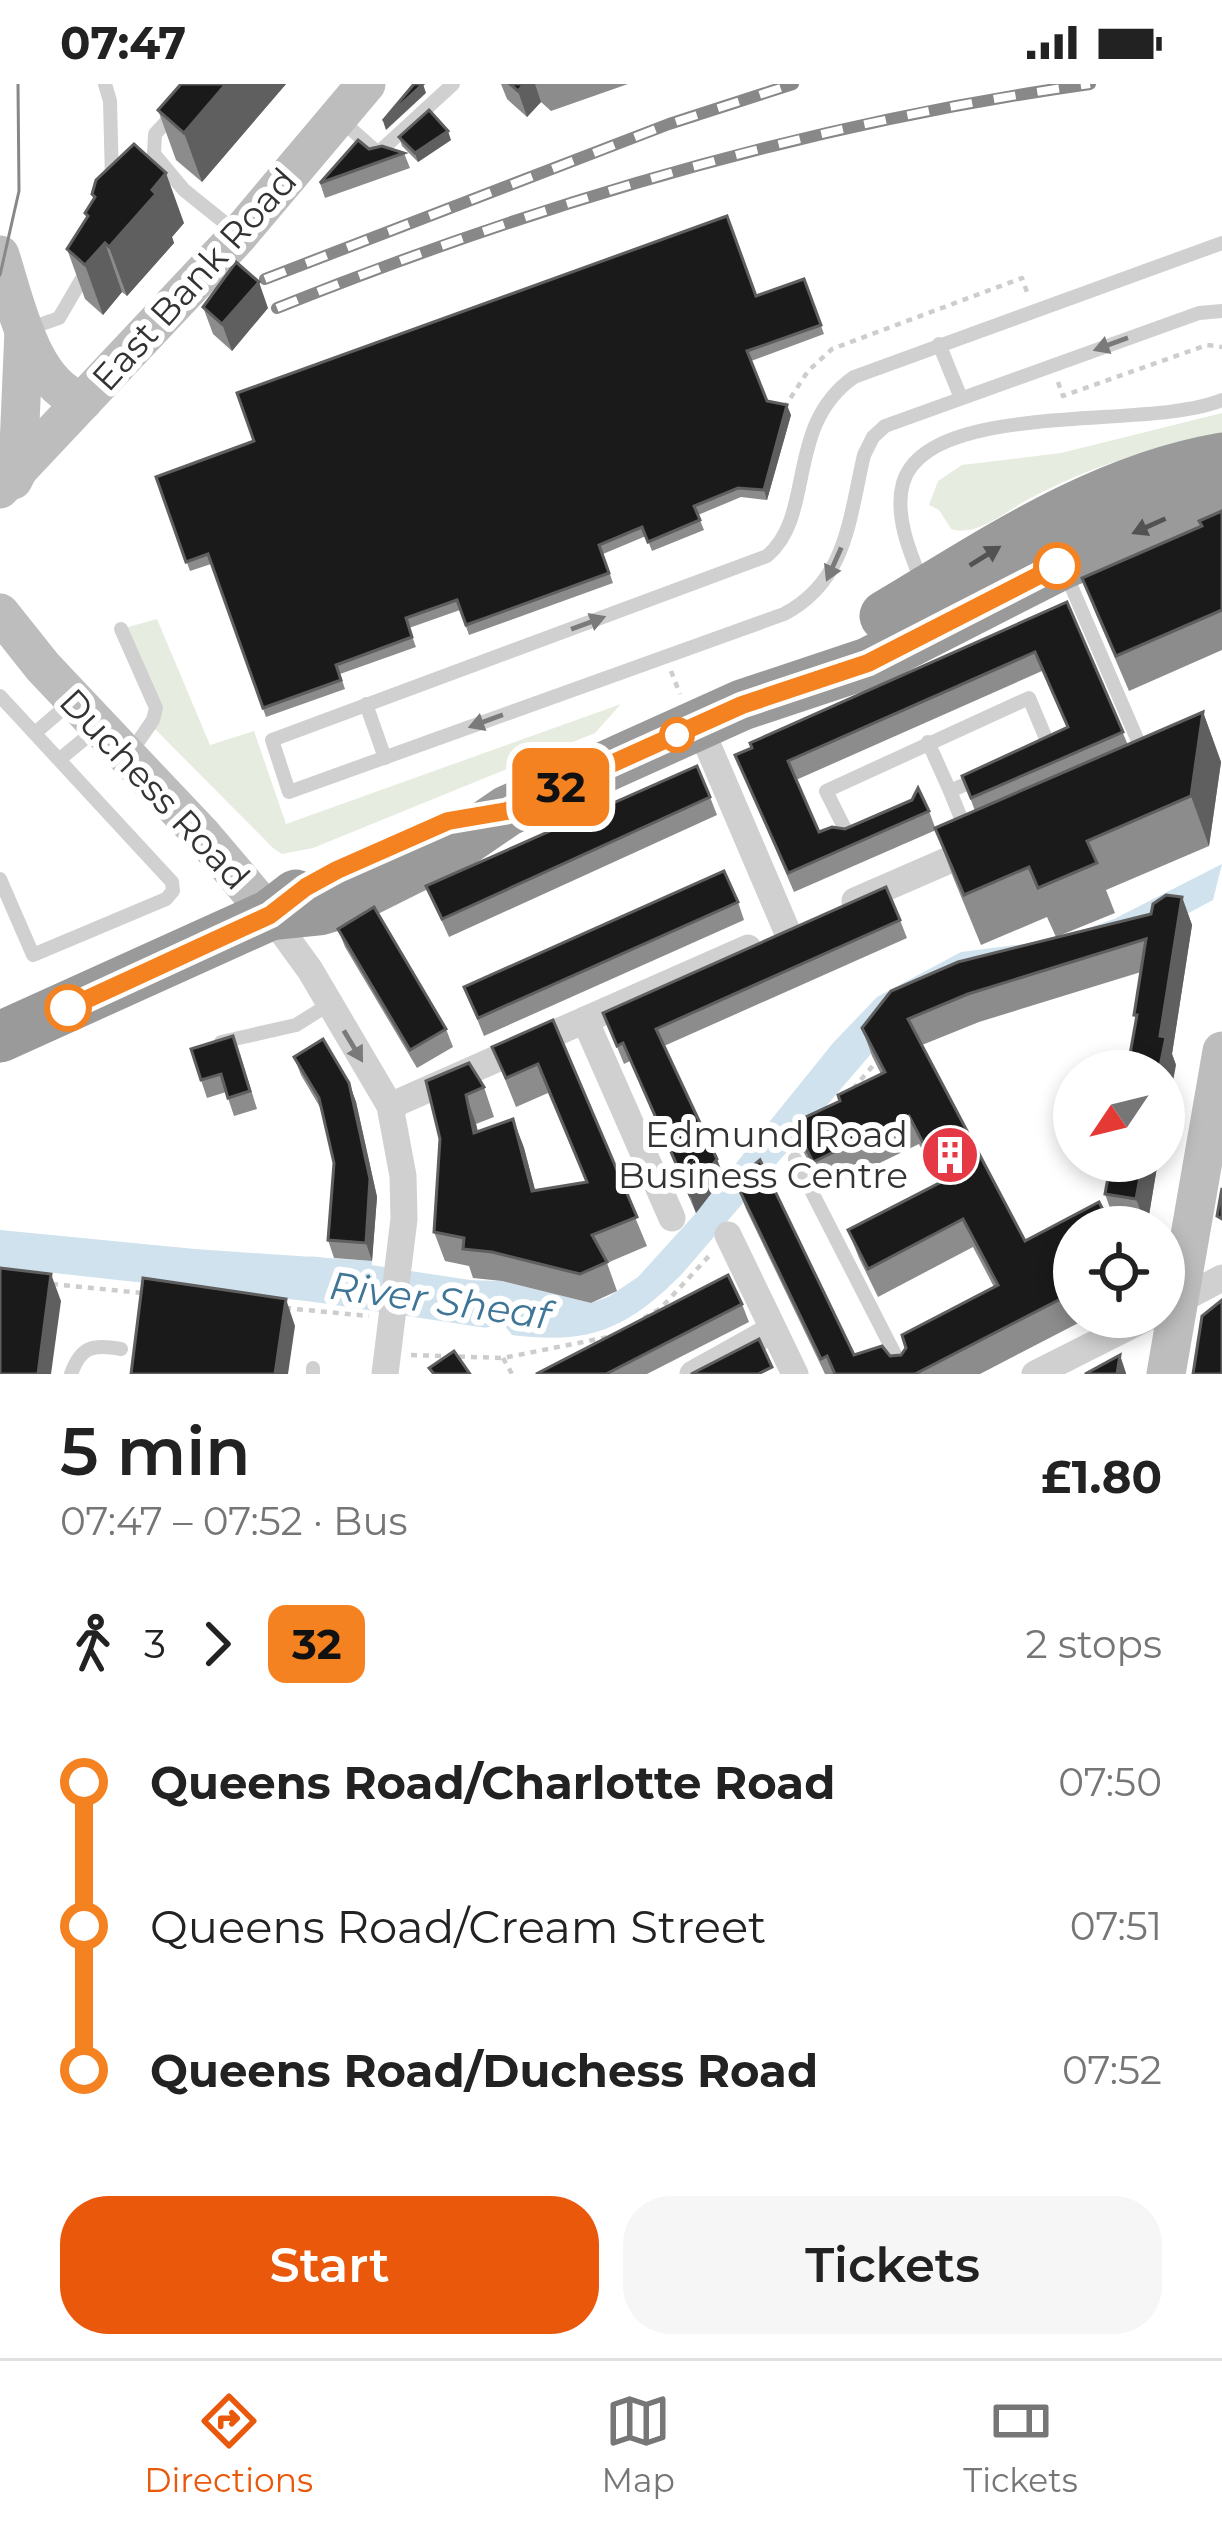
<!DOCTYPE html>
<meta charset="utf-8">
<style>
:root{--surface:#fff;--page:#f6f6f6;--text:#222;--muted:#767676;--line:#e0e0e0;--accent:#ea580c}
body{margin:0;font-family:Montserrat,sans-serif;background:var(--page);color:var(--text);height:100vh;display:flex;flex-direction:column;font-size:45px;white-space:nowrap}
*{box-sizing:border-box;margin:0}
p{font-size:39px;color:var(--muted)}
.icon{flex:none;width:66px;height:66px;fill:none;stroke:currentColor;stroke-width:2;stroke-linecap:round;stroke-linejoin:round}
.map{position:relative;height:1290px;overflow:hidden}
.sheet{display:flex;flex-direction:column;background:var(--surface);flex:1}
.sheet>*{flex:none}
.badge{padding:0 24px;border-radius:18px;font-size:42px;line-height:78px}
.needle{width:78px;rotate:235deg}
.tools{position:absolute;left:1053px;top:966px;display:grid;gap:24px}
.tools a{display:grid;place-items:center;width:132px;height:132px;border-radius:50%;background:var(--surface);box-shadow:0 6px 18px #0003;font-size:60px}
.map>.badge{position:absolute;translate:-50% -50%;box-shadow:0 0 0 6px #fff}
.legs{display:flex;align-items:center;gap:18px;height:132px;padding:0 60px;font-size:39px}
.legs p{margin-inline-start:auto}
.overview{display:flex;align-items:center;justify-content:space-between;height:204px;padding:0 60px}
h1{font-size:66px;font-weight:600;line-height:90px}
.button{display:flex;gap:24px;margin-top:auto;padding:24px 60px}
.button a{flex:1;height:138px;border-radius:48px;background:var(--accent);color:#fff;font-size:48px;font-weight:600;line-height:138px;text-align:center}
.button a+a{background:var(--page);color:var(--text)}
ul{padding:0 60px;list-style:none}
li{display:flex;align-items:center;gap:42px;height:144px;font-size:45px}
li i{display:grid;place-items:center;width:18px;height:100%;margin:0 15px;background:currentColor}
li i::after{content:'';width:30px;height:30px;margin:-15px;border:9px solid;border-radius:50%;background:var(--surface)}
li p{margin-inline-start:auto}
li:first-child i{background:linear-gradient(#0000 50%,currentColor 0)}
li:last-child i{background:linear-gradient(currentColor 50%,#0000 0)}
.status{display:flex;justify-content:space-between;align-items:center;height:84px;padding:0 60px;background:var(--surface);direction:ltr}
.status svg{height:33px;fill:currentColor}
.dock{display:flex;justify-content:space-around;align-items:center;height:168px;border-top:3px solid var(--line);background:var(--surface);font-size:33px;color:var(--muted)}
.dock a{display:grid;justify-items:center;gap:6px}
.dock .selected{color:var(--accent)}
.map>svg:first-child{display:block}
</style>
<div class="status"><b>07:47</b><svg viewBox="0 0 49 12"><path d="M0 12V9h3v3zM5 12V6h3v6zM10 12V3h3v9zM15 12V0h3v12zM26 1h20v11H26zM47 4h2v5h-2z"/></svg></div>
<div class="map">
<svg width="1222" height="1290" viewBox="0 0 1222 1290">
<rect width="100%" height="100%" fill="#fff"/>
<g fill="#e6ecdf">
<path d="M1222,329V353C1152,363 1090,382 1027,416C1004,428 978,453 951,445L939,426L929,421L938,397L962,381L1061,369Z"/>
<path d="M157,535L210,661L254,647L286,740L621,620L595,649L313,764L282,770L273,764L151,641L156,631L121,545Z"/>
</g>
<g fill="#cfe2ee">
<path d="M1222,780L1213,816L1131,860L901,935L682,1190C627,1245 590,1261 512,1251L505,1242L475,1239L423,1224L426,1195L502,1197L591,1219L608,1213L638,1193L696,1129L833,959L877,913L961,868L1055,856L1114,835Z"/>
<path d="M0,1146L195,1165L372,1177L370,1224L0,1183Z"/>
</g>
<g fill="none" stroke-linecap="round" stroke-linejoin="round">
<path stroke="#cfe2ee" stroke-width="45" d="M313,1195L485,1221"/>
<g stroke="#cdcdcd" stroke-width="4.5" stroke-dasharray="6 6" stroke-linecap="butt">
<path d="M1058,298L1063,312L1207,261L1222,263"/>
<path d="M784,324L808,287L832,265L1022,194L1027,208"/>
<path d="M671,587L680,610"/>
<path d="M853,1005L876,978"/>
<path d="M52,1200L142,1209"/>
<path d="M285,1224L369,1232"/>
<path d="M644,1234L661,1224L709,1172"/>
<path d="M411,1271L503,1274L613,1252"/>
<path d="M503,1274L512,1290"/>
</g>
<g stroke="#d0d0d0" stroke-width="14">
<path d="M105,0L110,17L112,96"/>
<path d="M201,0L155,50L154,70L184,106L235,147"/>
<path d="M342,37L378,69L453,0"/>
<path d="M1222,159L854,293C784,342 816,431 767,472L272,656L289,708L784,530C847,497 849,435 864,371L873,353L885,342L1199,229L1222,227"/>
<path d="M25,246L59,234L87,186"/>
<path d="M939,260L961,314"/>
<path d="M1065,488L1144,671"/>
<path d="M922,498C910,469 894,431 903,399C928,314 1151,347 1222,316"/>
<path d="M121,545L156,624L153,636L131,668"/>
<path d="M0,612L172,798L173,807L166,815L33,871L0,795"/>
<path d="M366,620L385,674"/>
<path d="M35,649L72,617"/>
<path d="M928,658L950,707"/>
<path d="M60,675L94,647"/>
<path d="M967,749L950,707L980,694"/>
<path d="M849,753L826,707L1029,614L1050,664L1045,666"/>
<path d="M221,958L296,941L328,921"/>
<path d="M795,1075L905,1290"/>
<path d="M71,1290C81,1262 93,1260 121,1265"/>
<path d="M313,1290V1284"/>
</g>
<g stroke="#d0d0d0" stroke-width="27">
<path d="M699,641L787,847"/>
<path d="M855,817L979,763"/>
<path d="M270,831L310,886L390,1022L403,1092L404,1135L385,1290"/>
<path d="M585,936L672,1134"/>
<path d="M390,1022L748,864"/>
<path d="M728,1151L795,1290"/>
<path d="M1167,1223L1222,1194"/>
<path d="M693,1290L772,1246"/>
<path d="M1035,1290L1148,1233"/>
</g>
<g stroke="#bdbdbd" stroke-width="39">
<path d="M0,171C15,217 31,302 83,317"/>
<path d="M13,396L18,386L24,246"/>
<path d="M0,405L237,153L366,0"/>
<path d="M0,529L43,583L203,752L270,831"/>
<path d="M1166,1290L1222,967"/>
</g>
<g stroke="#9a9a9a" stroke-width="51">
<path d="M885,532C993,468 1096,396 1222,374"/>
<path d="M270,831L319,826L343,819L453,764L507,727L742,621L868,579L1062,480L1222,411"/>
<path d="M0,953L270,831L296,811"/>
</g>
<path stroke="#888" stroke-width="3" d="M0,191L19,107L18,0"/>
<g stroke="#888" stroke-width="12">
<g id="rail">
<path d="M265,195L669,40L793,0"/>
<path d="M277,224C539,119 810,39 1090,0"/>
</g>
</g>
<use href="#rail" stroke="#fff" stroke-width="8" stroke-dasharray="22" stroke-linecap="butt"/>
</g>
<g fill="#8c8c8c">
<path d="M181,0H286L202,98L176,76L158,26Z"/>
<path d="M501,0H628L551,27L541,18L527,33L507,15Z"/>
<path d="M399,53L451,56L418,78L402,62Z"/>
<path d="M369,65L404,69L410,84L325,114L320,99Z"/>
<path d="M92,110L184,139L172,153L174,159L127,212L122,208L103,231L85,215L67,165L87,134L85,129L94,116Z"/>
<path d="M804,195L824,250L751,277L767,317L791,331L767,416L741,413L698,431L704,446L652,467L646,452L603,470L613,499L469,551L460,526L409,544L416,563L340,590L345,605L266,633L211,480L190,487L156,393L756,212Z"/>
<path d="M203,223L268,224L232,267L213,250Z"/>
<path d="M1222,427V566L1129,607L1095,528L1082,494L1201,442Z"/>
<path d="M1067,518L1128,661L1203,628L1221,678L1209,762L1106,806L1115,829L1056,853L1047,833L981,861L953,793L935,744L975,727L962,692L1067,644L1042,587L796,696L819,748L845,745L929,727L936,746L794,808L735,671Z"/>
<path d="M710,713L717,731L449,853L426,802Z"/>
<path d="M1182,813L1192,841L1172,970L1176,981L1136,936L1134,931L1141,888L979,938L922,961L1025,1157L1074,1143V1233H1090L980,1290H825L746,1125L735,1097L854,1271H901L994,1203L973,1163L878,1213L859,1174L848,1146L939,1099L919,1060L824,1106L803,1067L793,1039L840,1017L881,990L872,972L862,944L1151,830Z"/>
<path d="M738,818L744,836L484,952L464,903Z"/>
<path d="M900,836L907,854L664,962L724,1093L696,1129L630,977L624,980L603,929Z"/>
<path d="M338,845L446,945L453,963L417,984L345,863Z"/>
<path d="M553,936L647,1162L607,1179L617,1207L591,1219L502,1197L473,1194L469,1182L445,1177L434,1148L440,1055L426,997L484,1003L494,1033L476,1040L478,1048L513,1035L524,1064L535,1106L586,1098L548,1009L516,1023L492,963Z"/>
<path d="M240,970L257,1025L234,1032L226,1008L207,1014L201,996Z"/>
<path d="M294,973L349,999L356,1018L377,1113L372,1177L334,1174L328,1156L334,1079L321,1025L301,991Z"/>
<path d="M1111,1077H1158L1147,1143L1115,1138L1105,1110Z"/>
<path d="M742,1220L749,1238L647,1290H536Z"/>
</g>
<g fill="#5f5f5f">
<path d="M226,0H286L202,98L184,49Z"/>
<path d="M423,0L426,9L386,46L383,37Z"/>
<path d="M524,0H535L541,18L527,33L518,7Z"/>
<path d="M448,47L451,56L418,78L415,69Z"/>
<path d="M166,89L184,139L172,153L174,159L127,212L109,163Z"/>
<path d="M105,159L122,208L103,231L85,181Z"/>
<path d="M259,198L268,224L232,267L222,240Z"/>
<path d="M787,321L791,331L767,416L764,406Z"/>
<path d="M1203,628L1221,678L1209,762L1191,712Z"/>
<path d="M1182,813L1192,841L1172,970L1176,981L1164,1046V987H1159L1160,952Z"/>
<path d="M349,999L356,1018L377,1113L372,1177L366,1159Z"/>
<path d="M466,1011L476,1040L485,1078L474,1049Z"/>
<path d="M513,1035L524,1064L543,1136L532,1107Z"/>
<path d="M717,1075L724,1093L696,1129L690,1111Z"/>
<path d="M1143,1077H1158L1147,1143L1136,1115Z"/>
<path d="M51,1190L61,1217L51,1290H38Z"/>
<path d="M286,1215L295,1242L288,1290H275Z"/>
<path d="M1120,1271L1126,1289V1290H1117Z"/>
</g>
<g fill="#1a1a1a" stroke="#5f5f5f" stroke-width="3">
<path d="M181,0H226L184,49L158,26Z"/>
<path d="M414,0H423L383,37Z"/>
<path d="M510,0H524L518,7Z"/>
<path d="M429,26L448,47L415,69L399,53Z"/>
<path d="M358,56L369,65L382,62L404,69L320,99Z"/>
<path d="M134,60L166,89L152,106L156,110L109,163L105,159L85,181L67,165L88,132L85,129L95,113L92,110L96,96Z"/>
<path d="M727,132L756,212L804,195L821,241L747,267L767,317L787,321L764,406L738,404L694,422L700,436L648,458L642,443L599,461L609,489L466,541L457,516L406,534L412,553L336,581L341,596L263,624L208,470L186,478L156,393L254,357L237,309Z"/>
<path d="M236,178L259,198L222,240L203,223Z"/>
<path d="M1222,427V526L1116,572L1082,494L1202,442L1199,437Z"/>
<path d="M1067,518L1123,648L971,714L962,692L1068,643L1035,568L788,677L819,748L832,743L845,745L912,716L918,704L929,727L788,789L735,671L752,664L750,659Z"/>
<path d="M1203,628L1191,712L1087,757L1097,779L1038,804L1029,783L964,811L935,744Z"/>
<path d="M697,682L710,713L442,835L426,802Z"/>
<path d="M724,787L738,818L478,934L464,903Z"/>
<path d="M886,803L900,836L656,945L717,1075L690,1111L623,959L617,962L603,929Z"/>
<path d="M1166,811L1182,813L1160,952L1166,953L1159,987H1127L1137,931H1134L1146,855L968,910L908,935L1025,1157L1099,1118L1112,1143H1074V1208L915,1290H835L827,1272L821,1275L735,1097L760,1076L854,1271L882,1262L890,1272L901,1271L906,1264L902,1251L998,1201L963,1135L868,1185L848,1146L943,1097L909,1032L813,1078L793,1039L840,1017L838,1011L885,988L862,944L891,907L958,878L1151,830L1153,820Z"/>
<path d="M374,823L446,945L410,966L338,845Z"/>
<path d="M553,936L637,1133L592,1151L607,1178L580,1190L492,1168L463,1165L464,1154L434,1148L440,1055L426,997L469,979L484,1003L466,1011L474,1049L513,1035L532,1107L587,1098L538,980L506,994L492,963Z"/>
<path d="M233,952L250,1007L228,1014L221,990L201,996L191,965Z"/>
<path d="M323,955L349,999L370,1095L366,1159L328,1156L334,1079L319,1014L294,973Z"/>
<path d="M1111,1077H1143L1136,1115L1105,1110Z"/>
<path d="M1222,1104V1135L1217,1132Z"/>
<path d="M0,1184L51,1190L38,1290H0Z"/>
<path d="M728,1191L742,1220L606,1290H536Z"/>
<path d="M143,1194L286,1215L275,1290H131Z"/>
<path d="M1222,1216V1290H1193L1202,1232Z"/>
<path d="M759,1255L772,1283L758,1290H691Z"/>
<path d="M454,1267L470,1290H434L429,1284Z"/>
<path d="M1120,1271L1117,1290H1085Z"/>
</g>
<defs><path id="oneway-solid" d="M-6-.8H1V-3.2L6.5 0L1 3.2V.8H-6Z" transform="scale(3)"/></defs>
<g fill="#7a7a7a">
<use href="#oneway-solid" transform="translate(1111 260) rotate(160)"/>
<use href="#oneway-solid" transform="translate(834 480) rotate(114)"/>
<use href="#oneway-solid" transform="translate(588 539) rotate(-20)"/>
<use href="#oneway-solid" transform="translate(486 637) rotate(160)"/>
<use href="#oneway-solid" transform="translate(353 962) rotate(59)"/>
</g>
<g fill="#525252">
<use href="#oneway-solid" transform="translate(1149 442) rotate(156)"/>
<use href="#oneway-solid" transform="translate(985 472) rotate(-32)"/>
</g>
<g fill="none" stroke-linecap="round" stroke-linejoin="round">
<g stroke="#fff" stroke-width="27">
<path id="line-1" d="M68,924L270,831L306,803L337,786L448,737L507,727L742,621L868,579L1057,482"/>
</g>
<use href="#line-1" stroke="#f58220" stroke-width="18"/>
</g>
<defs>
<g id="building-disc" transform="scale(3)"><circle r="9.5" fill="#e63946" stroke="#fff"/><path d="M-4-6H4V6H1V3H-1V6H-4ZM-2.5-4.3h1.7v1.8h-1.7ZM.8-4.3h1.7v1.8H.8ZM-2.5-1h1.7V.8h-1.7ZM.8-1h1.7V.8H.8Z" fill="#fff"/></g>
</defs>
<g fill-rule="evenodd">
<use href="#building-disc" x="950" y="1071"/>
</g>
<g fill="#fff" stroke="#f58220" stroke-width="6">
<circle cx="1057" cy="482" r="21"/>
<circle cx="677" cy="651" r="15"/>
<circle cx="68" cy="924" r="21"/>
</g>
<g text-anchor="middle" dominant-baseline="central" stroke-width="12" stroke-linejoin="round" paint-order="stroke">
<g font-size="36" fill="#333" stroke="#fff">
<text transform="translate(194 195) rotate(-48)">East Bank Road</text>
<text transform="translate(155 705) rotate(47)">Duchess Road</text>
</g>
<g font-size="36" fill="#333" stroke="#fff" text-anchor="end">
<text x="908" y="1050">Edmund Road<tspan x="908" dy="41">Business Centre</tspan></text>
</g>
<g font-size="39" font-style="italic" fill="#3f7597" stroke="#fff">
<text transform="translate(440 1216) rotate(8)">River Sheaf</text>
</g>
</g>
</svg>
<div class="tools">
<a><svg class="needle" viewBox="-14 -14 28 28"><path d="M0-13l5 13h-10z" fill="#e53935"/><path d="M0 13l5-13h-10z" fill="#767676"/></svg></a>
<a><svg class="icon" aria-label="locate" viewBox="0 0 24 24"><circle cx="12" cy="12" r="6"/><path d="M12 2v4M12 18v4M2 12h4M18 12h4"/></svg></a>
</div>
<b class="badge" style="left:561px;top:703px;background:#f58220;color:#111">32</b>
</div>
<section class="sheet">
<div class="overview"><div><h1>5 min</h1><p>07:47 – 07:52 · Bus</p></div><b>£1.80</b></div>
<div class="legs"><svg class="icon" aria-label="walk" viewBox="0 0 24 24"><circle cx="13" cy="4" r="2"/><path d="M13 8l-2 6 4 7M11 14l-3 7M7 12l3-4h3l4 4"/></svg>3<svg class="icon" aria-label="forward" viewBox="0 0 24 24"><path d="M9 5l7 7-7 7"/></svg><b class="badge" style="background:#f58220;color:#111">32</b><p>2 stops</p></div>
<ul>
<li><i style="color:#f58220"></i><b>Queens Road/Charlotte Road</b><p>07:50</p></li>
<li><i style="color:#f58220"></i><span>Queens Road/Cream Street</span><p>07:51</p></li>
<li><i style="color:#f58220"></i><b>Queens Road/Duchess Road</b><p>07:52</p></li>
</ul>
<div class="button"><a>Start</a><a>Tickets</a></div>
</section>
<nav class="dock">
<a class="selected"><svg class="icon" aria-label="directions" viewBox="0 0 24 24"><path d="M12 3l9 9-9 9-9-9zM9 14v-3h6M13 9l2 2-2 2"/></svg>Directions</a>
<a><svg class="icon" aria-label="map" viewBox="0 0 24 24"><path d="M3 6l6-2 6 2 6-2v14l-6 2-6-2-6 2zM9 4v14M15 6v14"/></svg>Map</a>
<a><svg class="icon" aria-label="tickets" viewBox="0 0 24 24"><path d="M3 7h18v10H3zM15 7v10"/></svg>Tickets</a>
</nav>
